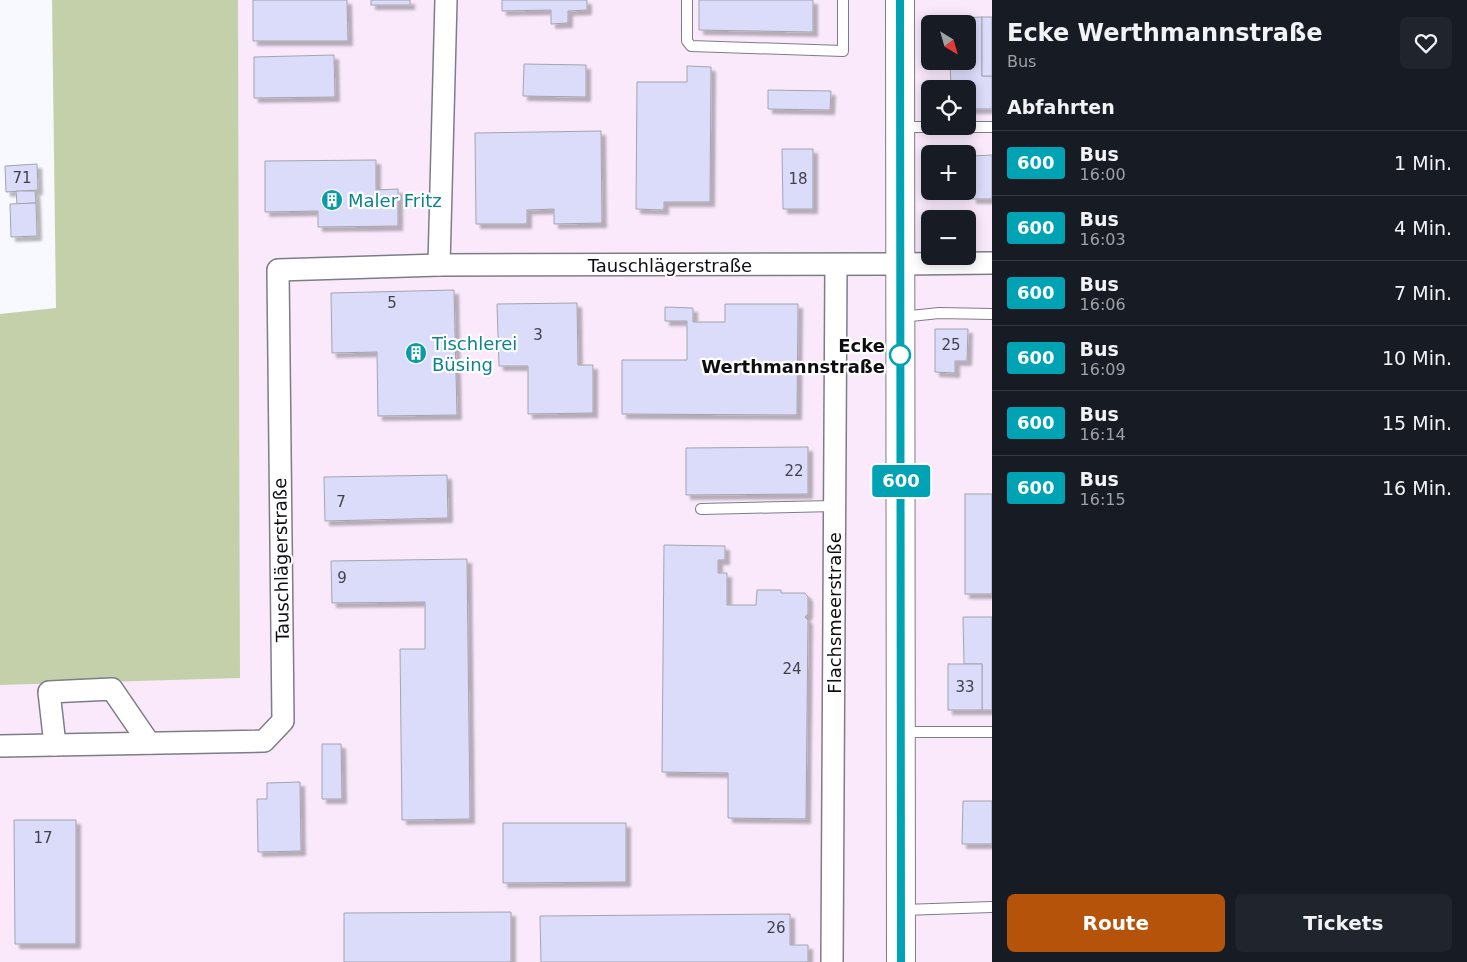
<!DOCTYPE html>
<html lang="de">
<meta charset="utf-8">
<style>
:root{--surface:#171b24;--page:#20242c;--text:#f1f3f6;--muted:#9ea1a6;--line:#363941;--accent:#b45309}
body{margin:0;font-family:"DejaVu Sans",sans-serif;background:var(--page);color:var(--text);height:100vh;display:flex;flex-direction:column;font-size:19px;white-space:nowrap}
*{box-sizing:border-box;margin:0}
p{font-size:16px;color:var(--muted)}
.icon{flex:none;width:28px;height:28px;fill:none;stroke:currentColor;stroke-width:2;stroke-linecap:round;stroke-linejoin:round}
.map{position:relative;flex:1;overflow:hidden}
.panel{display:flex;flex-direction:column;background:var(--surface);width:475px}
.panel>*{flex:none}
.badge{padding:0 10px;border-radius:4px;font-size:18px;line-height:32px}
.needle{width:32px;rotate:143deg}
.fabs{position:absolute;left:921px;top:15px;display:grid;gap:10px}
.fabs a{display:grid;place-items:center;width:55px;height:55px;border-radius:8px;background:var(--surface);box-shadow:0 2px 12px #0003;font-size:25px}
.map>.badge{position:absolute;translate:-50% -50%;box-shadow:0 0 0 2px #fff}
h2{padding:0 15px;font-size:19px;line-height:45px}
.round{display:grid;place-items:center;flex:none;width:52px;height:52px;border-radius:8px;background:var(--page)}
.summary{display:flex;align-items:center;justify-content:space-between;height:85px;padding:0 15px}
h1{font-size:24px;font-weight:700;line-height:38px}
.button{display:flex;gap:10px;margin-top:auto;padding:10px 15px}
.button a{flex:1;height:58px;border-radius:8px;background:var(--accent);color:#fff;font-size:20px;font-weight:700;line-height:58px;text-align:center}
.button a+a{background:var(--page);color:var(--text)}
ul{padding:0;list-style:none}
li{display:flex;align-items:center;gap:15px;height:65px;padding:0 15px;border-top:1px solid var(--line)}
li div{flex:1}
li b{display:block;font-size:19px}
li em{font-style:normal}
li .badge{min-width:55px;font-weight:700;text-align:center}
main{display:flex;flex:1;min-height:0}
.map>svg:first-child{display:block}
</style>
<main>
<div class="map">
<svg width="992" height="962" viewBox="0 0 992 962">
<defs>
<filter id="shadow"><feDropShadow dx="4.5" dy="4.5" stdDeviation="1" flood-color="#0004"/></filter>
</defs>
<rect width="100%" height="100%" fill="#f8f8ff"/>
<path fill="#f9e9fb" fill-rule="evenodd" d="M238,0H992V962H0V685L240,677ZM930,24H968V61H930ZM930,89H968V126H930ZM930,154H968V191H930ZM930,219H968V256H930Z"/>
<path fill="#c4d0aa" d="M52,0H238L240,678L0,685V314L56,308Z"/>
<g fill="#dbdbfa" stroke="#a3a4ae" filter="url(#shadow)">
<path d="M253,0H347L348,41H253Z"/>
<rect x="371" y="0" width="39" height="5"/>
<path d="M502,0H587V10L568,11V23L551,24V10L502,11Z"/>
<path d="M699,0H813V32L699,30Z"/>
<path d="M982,17V76H992V109H968V89H951L950,61H968V24H950V18Z"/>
<rect x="982" y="17" width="10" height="59"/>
<path d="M334,55L335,97L254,98V57Z"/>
<path d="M524,64L586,65V97L523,96Z"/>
<path d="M687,66L711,67L710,202H664V210L636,209L637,82H687Z"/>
<path d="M768,90L831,91L830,110L768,109Z"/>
<path d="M601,131L602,223L554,224V209L527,210V224H476L475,133Z"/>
<path d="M782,149H813V209H783Z"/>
<path d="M992,155V199H972V156Z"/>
<path d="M376,160V190L398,189V226L318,227V211L265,212V161Z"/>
<path d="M37,164L38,190L6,192L5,166Z"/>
<path d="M16,191H35L36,203L17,204Z"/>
<path d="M36,203L37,236L11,237L10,204Z"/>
<path d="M454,290L457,415L378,416L377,352L332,353L331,293Z"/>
<path d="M577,303L578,365H593V413L528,414V366H499L497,304Z"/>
<path d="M725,304H798L797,415L622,414V360H687V321H665V307L693,308V322H725Z"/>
<path d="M935,329H968L967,361H955V373L935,372Z"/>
<path d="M808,447V494L686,495V448Z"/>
<path d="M447,475L448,518L325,521L324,477Z"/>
<rect x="965" y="494" width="27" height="100"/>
<path d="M664,545L725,546V560H718V573H727V605H756L757,590H781V593H805L808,597V614L805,617L808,620L806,819L728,818V773L662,772Z"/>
<path d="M467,559L470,819L402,820L400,649H425V602L332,603L331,561Z"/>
<path d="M963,617H992V710H982V664H964Z"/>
<rect x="948" y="664" width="34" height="46"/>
<path d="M322,744H341L342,799H322Z"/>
<path d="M300,782L301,851L258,852L257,799H267V783Z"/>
<path d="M963,801H992V844H962Z"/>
<path d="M14,820H76V944H15Z"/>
<path d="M503,823H626V882L503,883Z"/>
<path d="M511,912V962H344V913Z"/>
<path d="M790,914V945H808V962H541L540,916Z"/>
</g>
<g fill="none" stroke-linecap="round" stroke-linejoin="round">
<g stroke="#7d7d87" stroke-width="12">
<g id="lane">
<path d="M687,0V41L691,46L843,51V0"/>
<path d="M901,127H992"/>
<path d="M901,317L939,313L992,314"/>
<path d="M701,509L834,506"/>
<path d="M902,732H992"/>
<path d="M903,910L992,907"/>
</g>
</g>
<g stroke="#7d7d87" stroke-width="24">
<g id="street">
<path d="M439,265L446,0"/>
<path d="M55,745L49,692L112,689L149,743"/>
<path d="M0,746L264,741L283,721L278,270L439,265L900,264L992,263"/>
<path d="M832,962L836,265"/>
</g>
</g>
<g stroke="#7d7d87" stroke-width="30">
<path id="secondary" d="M900,0L901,962"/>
</g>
<use href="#lane" stroke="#fff" stroke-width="10"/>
<use href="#street" stroke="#fff" stroke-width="21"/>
<use href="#secondary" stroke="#fff" stroke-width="28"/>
</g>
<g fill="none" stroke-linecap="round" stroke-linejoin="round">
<g stroke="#fff" stroke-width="11">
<path id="line" d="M900,0L901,962"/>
</g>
<use href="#line" stroke="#00a3b4" stroke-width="8"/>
</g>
<defs>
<g id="building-disc" transform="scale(1.125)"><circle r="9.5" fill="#0f9aa8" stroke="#fff"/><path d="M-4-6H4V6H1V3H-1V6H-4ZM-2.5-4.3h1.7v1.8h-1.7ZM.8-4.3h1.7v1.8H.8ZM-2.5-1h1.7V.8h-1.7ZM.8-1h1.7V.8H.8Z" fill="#fff"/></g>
</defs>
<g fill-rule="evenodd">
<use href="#building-disc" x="332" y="200"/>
<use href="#building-disc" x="416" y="353"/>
</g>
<circle fill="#fff" stroke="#00a3b4" stroke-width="2.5" cx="900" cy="355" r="10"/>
<g text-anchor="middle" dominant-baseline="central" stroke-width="4.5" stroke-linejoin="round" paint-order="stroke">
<g font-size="15" fill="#41414c">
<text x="22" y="178">71</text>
<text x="798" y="179">18</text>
<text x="392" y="303">5</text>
<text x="538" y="335">3</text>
<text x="951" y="345">25</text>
<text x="794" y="471">22</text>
<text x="341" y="502">7</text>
<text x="342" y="578">9</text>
<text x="792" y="669">24</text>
<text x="965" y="687">33</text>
<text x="43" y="838">17</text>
<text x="776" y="928">26</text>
</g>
<g font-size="18" fill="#0d838f" stroke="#fff" text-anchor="start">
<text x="348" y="200">Maler Fritz</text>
<text x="432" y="343">Tischlerei<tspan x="432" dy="21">Büsing</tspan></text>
</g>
<g font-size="18" fill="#0e0e12" stroke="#fff">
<text x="670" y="265">Tauschlägerstraße</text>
<text transform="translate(281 560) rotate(-91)">Tauschlägerstraße</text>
<text transform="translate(834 613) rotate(-90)">Flachsmeerstraße</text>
</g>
<g font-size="18" font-weight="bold" fill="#0e0e12" stroke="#fff" text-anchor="end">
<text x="885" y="345">Ecke<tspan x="885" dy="21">Werthmannstraße</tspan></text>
</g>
</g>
</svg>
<div class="fabs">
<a><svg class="needle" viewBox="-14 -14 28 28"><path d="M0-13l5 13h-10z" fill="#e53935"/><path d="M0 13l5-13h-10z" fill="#9ea1a6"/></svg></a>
<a><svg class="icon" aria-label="locate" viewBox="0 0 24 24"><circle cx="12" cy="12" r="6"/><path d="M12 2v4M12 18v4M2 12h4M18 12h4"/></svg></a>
<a>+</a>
<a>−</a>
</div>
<b class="badge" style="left:901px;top:481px;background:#00a3b4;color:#fff">600</b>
</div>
<section class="panel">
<div class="summary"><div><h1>Ecke Werthmannstraße</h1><p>Bus</p></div><a class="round"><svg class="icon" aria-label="heart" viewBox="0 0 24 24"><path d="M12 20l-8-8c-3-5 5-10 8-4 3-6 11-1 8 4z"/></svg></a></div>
<h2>Abfahrten</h2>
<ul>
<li><span class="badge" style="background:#00a3b4;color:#fff">600</span><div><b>Bus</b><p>16:00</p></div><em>1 Min.</em></li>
<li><span class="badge" style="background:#00a3b4;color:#fff">600</span><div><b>Bus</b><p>16:03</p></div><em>4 Min.</em></li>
<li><span class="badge" style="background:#00a3b4;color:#fff">600</span><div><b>Bus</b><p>16:06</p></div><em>7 Min.</em></li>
<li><span class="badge" style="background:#00a3b4;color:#fff">600</span><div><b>Bus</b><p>16:09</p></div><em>10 Min.</em></li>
<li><span class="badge" style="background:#00a3b4;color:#fff">600</span><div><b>Bus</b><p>16:14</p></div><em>15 Min.</em></li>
<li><span class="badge" style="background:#00a3b4;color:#fff">600</span><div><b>Bus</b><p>16:15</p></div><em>16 Min.</em></li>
</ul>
<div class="button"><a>Route</a><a>Tickets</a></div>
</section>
</main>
